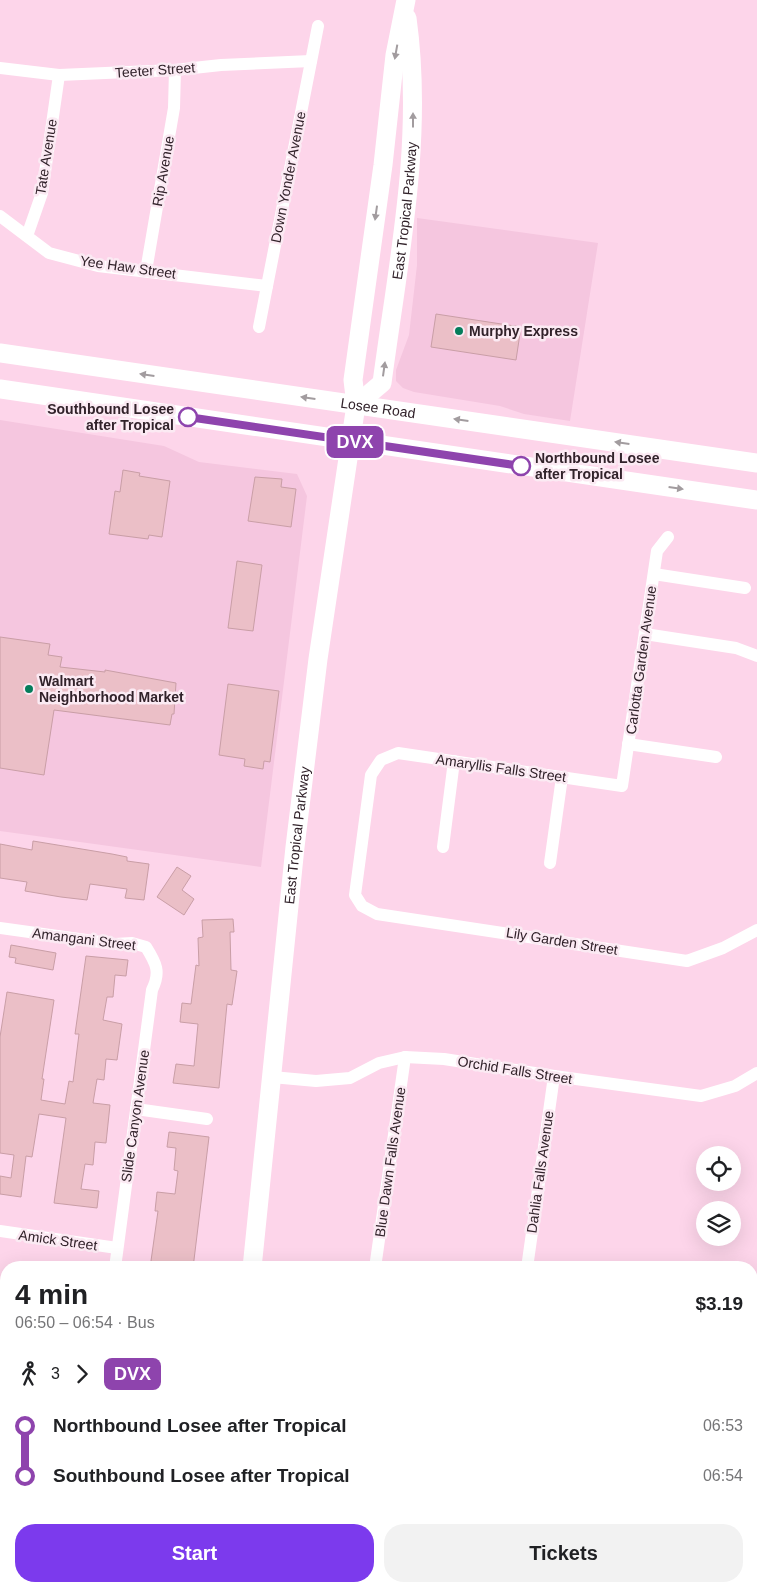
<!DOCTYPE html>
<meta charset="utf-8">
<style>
:root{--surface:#fff;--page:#f2f2f2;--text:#202124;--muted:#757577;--accent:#7c3aed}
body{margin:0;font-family:Helvetica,sans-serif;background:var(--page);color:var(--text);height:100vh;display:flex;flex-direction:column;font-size:19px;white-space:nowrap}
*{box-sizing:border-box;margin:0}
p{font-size:16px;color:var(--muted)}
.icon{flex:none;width:28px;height:28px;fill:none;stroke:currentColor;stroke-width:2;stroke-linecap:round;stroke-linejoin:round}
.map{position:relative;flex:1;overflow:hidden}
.sheet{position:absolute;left:0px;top:1261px;width:758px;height:331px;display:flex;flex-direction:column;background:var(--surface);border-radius:20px 20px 0 0;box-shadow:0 5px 20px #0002}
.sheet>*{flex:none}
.badge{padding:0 10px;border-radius:8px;font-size:18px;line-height:32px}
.fabs{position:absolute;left:696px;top:1146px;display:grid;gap:10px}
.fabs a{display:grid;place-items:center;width:45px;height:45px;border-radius:50%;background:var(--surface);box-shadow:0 5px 20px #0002;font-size:25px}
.map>.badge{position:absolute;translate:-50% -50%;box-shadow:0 0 0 2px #fff}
.legs{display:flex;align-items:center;gap:8px;height:55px;padding:0 15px;font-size:16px}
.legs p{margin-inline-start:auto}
.summary{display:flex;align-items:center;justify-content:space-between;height:85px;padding:0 15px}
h1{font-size:28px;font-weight:700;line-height:38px}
.cta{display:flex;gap:10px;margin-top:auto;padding:10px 15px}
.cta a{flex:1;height:58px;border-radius:20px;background:var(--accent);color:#fff;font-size:20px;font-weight:700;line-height:58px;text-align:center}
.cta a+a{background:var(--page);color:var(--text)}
ul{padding:0 15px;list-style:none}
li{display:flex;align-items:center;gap:18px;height:50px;font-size:19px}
li i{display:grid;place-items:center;width:8px;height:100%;margin:0 6px;background:currentColor}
li i::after{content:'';width:12px;height:12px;margin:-6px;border:4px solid;border-radius:50%;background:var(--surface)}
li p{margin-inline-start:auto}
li:first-child i{background:linear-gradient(#0000 50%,currentColor 0)}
li:last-child i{background:linear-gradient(currentColor 50%,#0000 0)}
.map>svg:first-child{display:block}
</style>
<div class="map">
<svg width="757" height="1592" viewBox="0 0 757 1592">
<rect width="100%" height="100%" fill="#fdd5ea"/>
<g fill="#f5c6df">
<path d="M417,218L598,243L570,421L524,414L500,406L414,392L403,388L396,381V370L409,335L417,265Z"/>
<path d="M0,420L164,446L199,462L297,474L307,496L261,867L0,831Z"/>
<path d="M169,1586H245L244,1592H163Z"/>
</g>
<g fill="#ebbfc7" stroke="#c99ea6">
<path d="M436,314L521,327L516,360L431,347Z"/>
<path d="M123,470L140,473L139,476L170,481L162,537L149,535L148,539L109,534L115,491L120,492Z"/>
<path d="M255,477L282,479L281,487L296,489L291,527L248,521Z"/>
<path d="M237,561L262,565L253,631L228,628Z"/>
<path d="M0,637L50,644L48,655L62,657L60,667L105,672V670L176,683L174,714H172L170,725L54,710L44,775L0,768Z"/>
<path d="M228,684L279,691L270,762L264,761L263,769L244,766L245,759L219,755Z"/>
<path d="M33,841L112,854L127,857V861L149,864L144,900L125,898L127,889L90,884L87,900L61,897L25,891L27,882L0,878V844L32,850Z"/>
<path d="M177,867L191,876L182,890L194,899L184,915L157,897Z"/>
<path d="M233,919L234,932H230L231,970L237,971L232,1005L227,1004L219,1088L173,1083L176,1064L194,1066L198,1024L180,1022L182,1003L191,1004L196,965L199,966L198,938L203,937L202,920Z"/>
<path d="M11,945L56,953L53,970L15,963L16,958L9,957Z"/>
<path d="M86,956L128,960L126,976L115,975L113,997H107L103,1020L122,1024L117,1060L106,1059L104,1080L97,1079L93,1103L110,1105L106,1143L95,1142L93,1165L85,1164L81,1189L99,1191L97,1208L54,1203L66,1118L39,1114L32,1157L26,1156L21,1197L0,1194V1176L11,1178L14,1155L0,1153V1037L7,992L54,1000L42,1079H44L41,1100L65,1104L69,1081L73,1082L79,1034H75Z"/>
<path d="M169,1132L209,1137L193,1268H150L158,1211H155L157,1192L175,1194L178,1171L174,1170L176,1148L167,1147Z"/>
</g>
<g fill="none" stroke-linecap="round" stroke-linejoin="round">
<g stroke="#fff" stroke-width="12">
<path d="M0,68L59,75L175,70L221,65L311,61"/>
<path d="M0,216L49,253L98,266L267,286"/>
<path d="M27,236L42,193L59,75"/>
<path d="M146,271L174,108L175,70"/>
<path d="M259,327L318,26"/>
<path d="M668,537L657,551L622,786L398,753L381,760L371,775L355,895L362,906L377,914L687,961L723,948L757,930"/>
<path d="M654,574L745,588"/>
<path d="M645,634L736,648L757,656"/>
<path d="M628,744L716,757"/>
<path d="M443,847L454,761"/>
<path d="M550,863L562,777"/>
<path d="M0,928L115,944L132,943L146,947C156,963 161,972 152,990L115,1268"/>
<path d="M272,1077L316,1081L350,1078L379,1063L405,1057L444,1059L554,1076L701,1096L735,1086L757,1073"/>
<path d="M136,1109L207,1119"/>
<path d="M0,1231L117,1248"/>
<path d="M375,1268L405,1057"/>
<path d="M527,1268L554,1076"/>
<path d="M751,1317L757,1320"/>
<path d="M751,1566L757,1567"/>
<path d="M332,1592L333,1586"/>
<path d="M669,1592V1586"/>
</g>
<path stroke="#fff" stroke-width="16" d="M751,1432L757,1433"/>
<g stroke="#fff" stroke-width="19">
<path id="s1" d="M0,353L757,463"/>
<path d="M0,389L757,500"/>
<path id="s2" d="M356,405L382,383C398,262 424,140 407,18"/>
<path id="s3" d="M252,1268L295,847L318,659L356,405L353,380L383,165L395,55L406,0"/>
<path d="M0,1526L6,1538"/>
<path d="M30,1586L33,1592"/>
<path d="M93,1592L102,1586"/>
</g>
</g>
<defs><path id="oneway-solid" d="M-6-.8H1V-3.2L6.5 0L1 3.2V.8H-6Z" transform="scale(1.25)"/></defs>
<g fill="#a29c9f">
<use href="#oneway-solid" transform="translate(396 52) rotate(100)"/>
<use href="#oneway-solid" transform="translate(413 120) rotate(-90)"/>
<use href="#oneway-solid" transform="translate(376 213) rotate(98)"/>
<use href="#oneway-solid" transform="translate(384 369) rotate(-82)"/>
<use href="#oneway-solid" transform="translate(147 375) rotate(-172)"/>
<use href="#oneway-solid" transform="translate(308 398) rotate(-172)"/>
<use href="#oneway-solid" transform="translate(461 420) rotate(-172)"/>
<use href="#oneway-solid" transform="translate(622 443) rotate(-172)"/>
<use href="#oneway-solid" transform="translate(676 488) rotate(8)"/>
</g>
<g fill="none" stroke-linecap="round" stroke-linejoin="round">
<g stroke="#fff" stroke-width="11">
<path id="line-1" d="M188,417L521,466"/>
</g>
<use href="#line-1" stroke="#8e44ad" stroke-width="8"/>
</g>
<g fill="#057d5b" stroke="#fbeaf3" stroke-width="2">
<circle cx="459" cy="331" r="5"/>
<circle cx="29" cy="689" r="5"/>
</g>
<g fill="#fff" stroke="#8e44ad" stroke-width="2.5">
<circle cx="188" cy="417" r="9"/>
<circle cx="521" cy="466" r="9"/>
</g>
<g text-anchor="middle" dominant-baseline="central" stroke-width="5" stroke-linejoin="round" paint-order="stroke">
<g font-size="14" fill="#31222a" stroke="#fbeaf3">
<text transform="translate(155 70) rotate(-4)">Teeter Street</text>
<text transform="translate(46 157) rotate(-81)">Tate Avenue</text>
<text transform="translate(163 171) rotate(-80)">Rip Avenue</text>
<text transform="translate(288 177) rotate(-79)">Down Yonder Avenue</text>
<text stroke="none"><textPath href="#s2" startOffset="208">East Tropical Parkway</textPath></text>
<text transform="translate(128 267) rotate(8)">Yee Haw Street</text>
<text stroke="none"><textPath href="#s1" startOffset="382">Losee Road</textPath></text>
<text transform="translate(641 660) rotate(-82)">Carlotta Garden Avenue</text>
<text transform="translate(501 768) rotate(8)">Amaryllis Falls Street</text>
<text stroke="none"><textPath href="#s3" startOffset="435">East Tropical Parkway</textPath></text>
<text transform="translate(84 939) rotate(7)">Amangani Street</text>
<text transform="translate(562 941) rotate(9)">Lily Garden Street</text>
<text transform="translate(515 1070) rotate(9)">Orchid Falls Street</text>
<text transform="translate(135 1116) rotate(-82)">Slide Canyon Avenue</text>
<text transform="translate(390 1162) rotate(-82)">Blue Dawn Falls Avenue</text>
<text transform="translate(540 1172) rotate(-82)">Dahlia Falls Avenue</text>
<text transform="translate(58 1240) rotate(8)">Amick Street</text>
</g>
<g font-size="14" font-weight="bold" fill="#31222a" stroke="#fbeaf3" text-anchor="start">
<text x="469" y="331">Murphy Express</text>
<text x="39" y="681">Walmart<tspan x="39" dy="16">Neighborhood Market</tspan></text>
</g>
<g font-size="14" font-weight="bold" fill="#31222a" stroke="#fbeaf3" text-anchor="end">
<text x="174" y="409">Southbound Losee<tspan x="174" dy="16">after Tropical</tspan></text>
<text x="535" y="458" text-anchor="start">Northbound Losee<tspan x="535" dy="16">after Tropical</tspan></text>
</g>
</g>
</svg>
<div class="fabs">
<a><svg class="icon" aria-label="locate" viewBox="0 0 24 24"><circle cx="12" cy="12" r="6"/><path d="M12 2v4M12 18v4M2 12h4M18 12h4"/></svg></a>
<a><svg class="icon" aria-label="layers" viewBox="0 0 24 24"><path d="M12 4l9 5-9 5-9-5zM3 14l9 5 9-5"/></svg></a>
</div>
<b class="badge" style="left:355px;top:442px;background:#8e44ad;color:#fff">DVX</b>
<section class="sheet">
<div class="summary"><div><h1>4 min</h1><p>06:50 – 06:54 · Bus</p></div><b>$3.19</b></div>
<div class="legs"><svg class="icon" aria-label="walk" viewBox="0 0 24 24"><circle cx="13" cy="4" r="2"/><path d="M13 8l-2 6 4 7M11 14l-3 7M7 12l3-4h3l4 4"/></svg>3<svg class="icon" aria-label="forward" viewBox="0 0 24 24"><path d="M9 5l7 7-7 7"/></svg><b class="badge" style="background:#8e44ad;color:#fff">DVX</b></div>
<ul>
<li><i style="color:#8e44ad"></i><b>Northbound Losee after Tropical</b><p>06:53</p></li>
<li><i style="color:#8e44ad"></i><b>Southbound Losee after Tropical</b><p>06:54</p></li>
</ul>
<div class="cta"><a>Start</a><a>Tickets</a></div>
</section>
</div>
